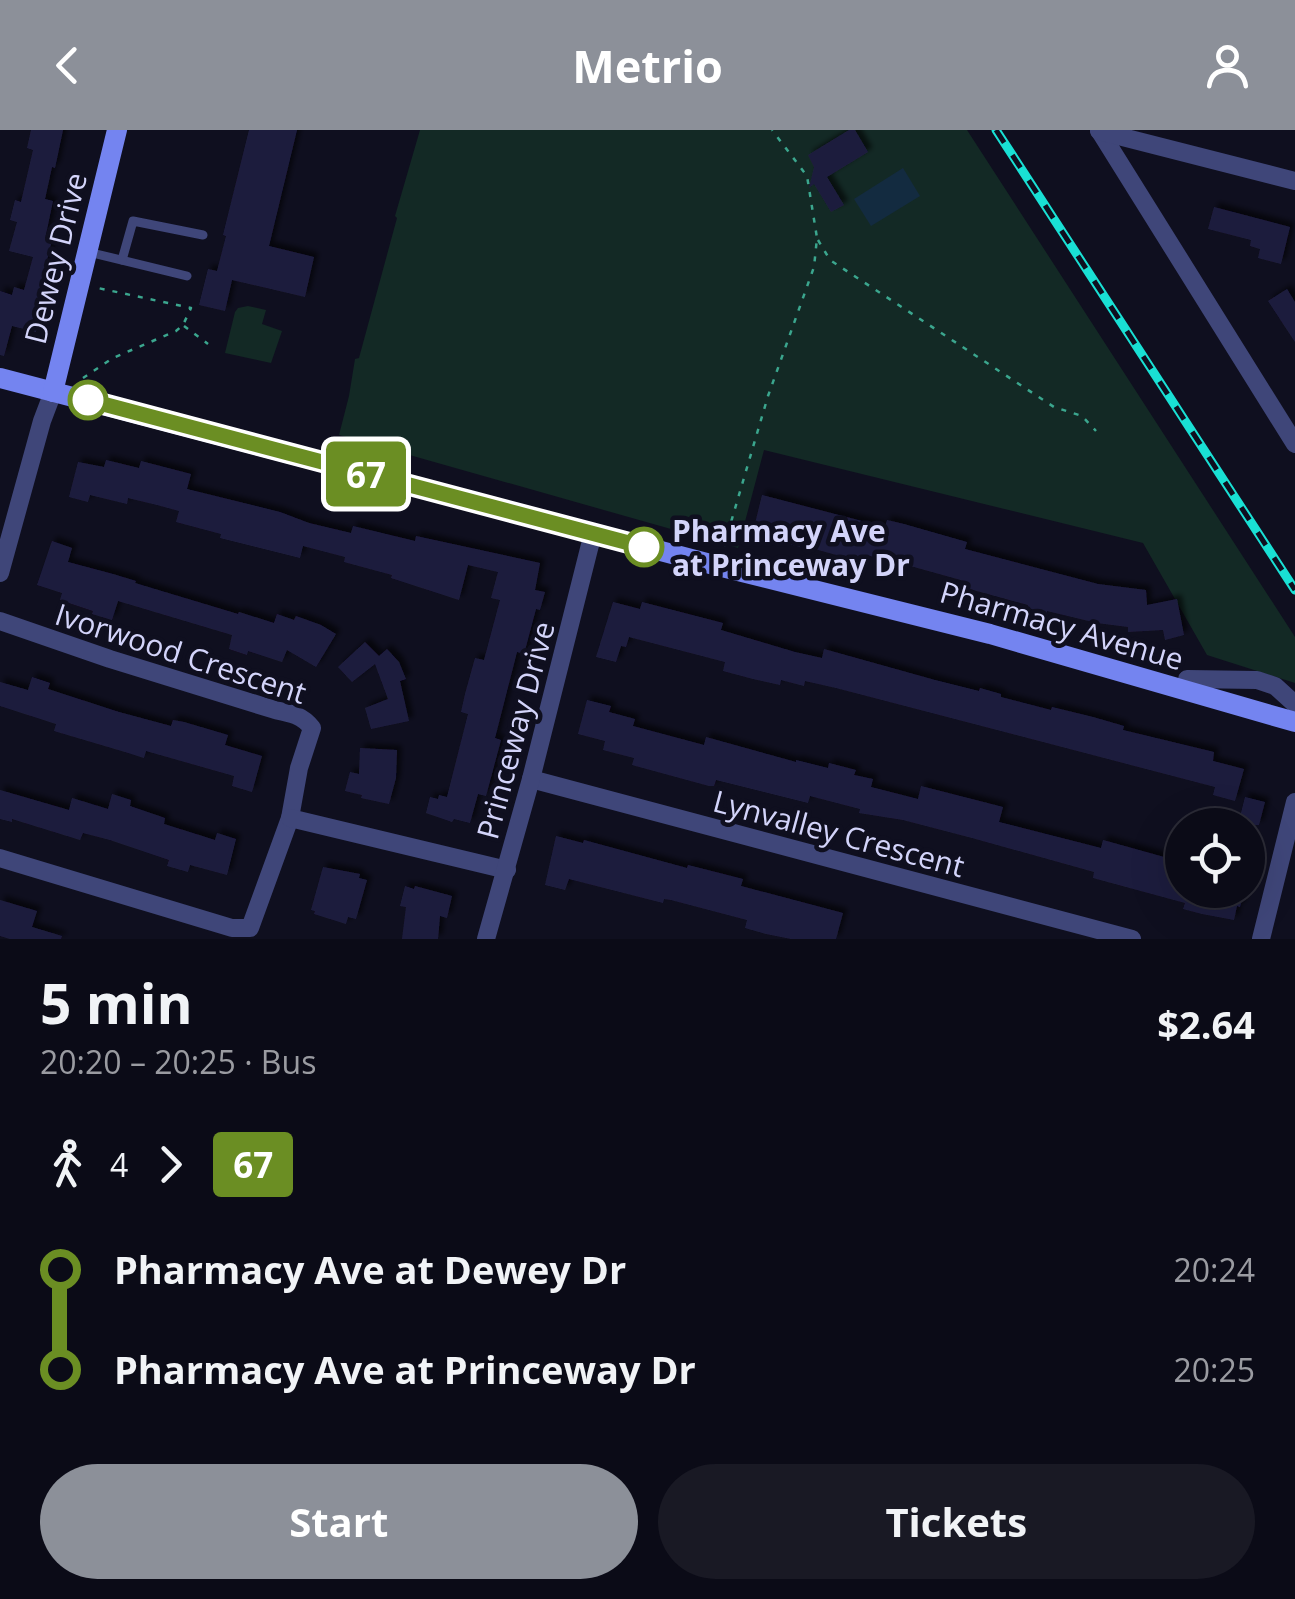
<!DOCTYPE html>
<meta charset="utf-8">
<style>
:root{--surface:#0b0b17;--page:#191924;--text:#f1f3f6;--muted:#9a9ba1;--line:#2b2b36;--accent:#8c9099}
body{margin:0;font-family:"Open Sans",sans-serif;background:var(--page);color:var(--text);height:100vh;display:flex;flex-direction:column;font-size:38px;white-space:nowrap}
*{box-sizing:border-box;margin:0}
p{font-size:32px;color:var(--muted)}
.icon{flex:none;width:55px;height:55px;fill:none;stroke:currentColor;stroke-width:2;stroke-linecap:round;stroke-linejoin:round}
.map{position:relative;height:809px;overflow:hidden}
.panel{display:flex;flex-direction:column;background:var(--surface);flex:1}
.panel>*{flex:none}
.badge{padding:0 20px;border-radius:8px;font-size:35px;line-height:65px}
.tools{position:absolute;left:1165px;top:678px;display:grid;gap:20px}
.tools a{display:grid;place-items:center;width:100px;height:100px;border-radius:50%;background:var(--surface);box-shadow:0 10px 40px #0002,0 0 0 2px var(--line);font-size:50px}
.map>.badge{position:absolute;translate:-50% -50%;box-shadow:0 0 0 5px #fff}
.legs{display:flex;align-items:center;gap:15px;height:110px;padding:0 40px;font-size:32px}
.legs p{margin-inline-start:auto}
.headline{display:flex;align-items:center;justify-content:space-between;height:170px;padding:0 40px}
h1{font-size:55px;font-weight:700;line-height:75px}
.primary-button{display:flex;gap:20px;margin-top:auto;padding:20px 40px}
.primary-button a{flex:1;height:115px;border-radius:60px;background:var(--accent);color:#fff;font-size:40px;font-weight:700;line-height:115px;text-align:center}
.primary-button a+a{background:var(--page);color:var(--text)}
ul{padding:0 40px;list-style:none}
li{display:flex;align-items:center;gap:35px;height:100px;font-size:38px}
li i{display:grid;place-items:center;width:15px;height:100%;margin:0 12px;background:currentColor}
li i::after{content:'';width:25px;height:25px;margin:-12px;border:8px solid;border-radius:50%;background:var(--surface)}
li p{margin-inline-start:auto}
li:first-child i{background:linear-gradient(#0000 50%,currentColor 0)}
li:last-child i{background:linear-gradient(currentColor 50%,#0000 0)}
header{display:flex;justify-content:space-between;align-items:center;height:130px;padding:0 40px;background:var(--accent);color:#fff;font-size:45px;font-weight:700}
.map>svg:first-child{display:block}
</style>
<header><svg class="icon" aria-label="back" viewBox="0 0 24 24"><path d="M15 5l-7 7 7 7"/></svg>Metrio<svg class="icon" aria-label="person" viewBox="0 0 24 24"><circle cx="12" cy="8" r="4"/><path d="M4 21q1-7 8-7t8 7"/></svg></header>
<div class="map">
<svg width="1295" height="809" viewBox="0 0 1295 809">
<defs>
<filter id="shadow"><feDropShadow dx="4.5" dy="-4.5" stdDeviation="2.5" flood-color="#0009"/></filter>
</defs>
<rect width="100%" height="100%" fill="#0f0f1f"/>
<g fill="#132925">
<path d="M420,0H967L1295,507V553L1207,525L1143,413L764,320L738,418L339,305L349,266L355,229L359,228L397,88L395,86Z"/>
<path d="M248,176L266,180L262,194L282,201L271,233L225,223L235,182L238,178Z"/>
</g>
<path fill="#132b40" d="M903,38L920,66L871,96L854,69Z"/>
<g fill="#1f1d3e" filter="url(#shadow)">
<path d="M31,0H63L55,38L52,37L45,69L53,71L45,109L50,111L51,114L41,155L47,156L36,202L12,196L4,226L0,225V161L12,165L14,157L24,160L33,127L9,121L17,92L10,90L15,70L21,72L33,20L27,18Z"/>
<path d="M249,0H297L269,116L314,127L305,167L232,150L225,181L199,175L208,139L217,141L226,106L223,105Z"/>
<path d="M849,0H855L868,22L827,47L844,75L831,82L814,54L809,58L814,37L808,25Z"/>
<path d="M1214,77L1290,97L1281,134L1258,128L1260,119L1250,116L1251,110L1208,99Z"/>
<path d="M1287,159L1295,172V212L1268,171Z"/>
<path d="M106,330L139,338L141,331L191,344L187,359L280,382L309,393L351,403L353,396L415,411L416,406L540,433L535,460L545,462L540,480L536,479L524,524L517,522L495,608L501,610L486,666L478,664L470,693L454,689L452,692L426,683L430,667L438,669L439,665L447,667L468,584L461,582L465,564L475,528L484,530L500,470L491,468L498,442L468,435L459,470L391,448L392,445L344,432L345,427L303,416L300,428L220,408L221,404L176,392L179,381L157,375L128,368L127,374L90,365L88,372L69,367L78,332L104,337Z"/>
<path d="M762,365L885,397L887,390L904,394L967,412L965,419L1098,454L1146,460L1147,475L1177,469L1184,505L1165,510L1163,500L1128,502V497L1097,493L1047,481V483L1027,478L1028,475L966,458L968,452L896,432L866,425L864,431L862,432L800,415V417L785,413V410L753,402Z"/>
<path d="M52,411L72,418L68,432L113,444L136,451L135,453L238,484L239,482L274,493L277,484L294,490L296,486L321,495L336,504L316,537L287,520L282,532L248,521L247,525L229,519L232,505L118,471L112,490L92,484L93,481L60,470L62,463L37,455Z"/>
<path d="M613,472L640,479L642,472L723,493L721,500L795,522L822,528L824,519L935,550L979,561L980,558L1001,564V567L1051,580L1052,577L1093,587L1124,596L1123,600L1214,622L1213,631L1244,639L1235,671L1213,665L1215,657L836,558L805,551L804,556L781,550L780,555L753,549L723,541L725,532L629,507L626,517L621,516L616,532L596,527Z"/>
<path d="M365,512L379,526L387,519L399,532L406,549L400,551L409,591L371,599L365,578L388,569L375,534L352,552L338,537Z"/>
<path d="M32,547L50,553L48,559L119,582L171,596L173,590L184,592L228,605L225,615L262,626L252,662L232,656L234,646L146,621L144,628L125,622L54,601L56,594L0,576V552L28,560Z"/>
<path d="M587,570L611,576L609,582L635,589L633,596L704,615L706,607L796,632V630L828,638L829,633L856,640L854,645L873,649L871,657L918,669L921,656L1003,677L999,692L1101,718L1103,710L1182,732L1178,760H1245L1240,777L1237,776L1234,790L1202,784L1183,779L1185,773L1093,748L1094,742L972,708L903,690L859,683L860,679L810,666L808,673L716,650L714,656H709L632,635L634,628L603,620L605,611L578,604Z"/>
<path d="M360,618L397,620L396,648L389,674L361,668L362,665L345,661L350,642L359,644Z"/>
<path d="M0,660L69,680L72,668L108,679L112,664L131,670L130,676L165,688L164,694L215,710L217,703L236,709L227,745L190,735L188,742L167,736L169,730L110,710L83,703L80,710L12,689V692L0,689Z"/>
<path d="M1245,667L1265,672L1259,695H1238Z"/>
<path d="M556,706L583,713L584,710L687,738L688,735L743,749L741,756L843,783L836,809H791L766,804L745,798L747,790L671,770L664,769L663,773L569,749L565,760L545,755Z"/>
<path d="M323,737L360,744L359,748L367,750L356,789L348,787L346,794L314,784L315,781L311,780Z"/>
<path d="M405,756L414,759L415,756L452,766L447,788L440,786L438,809H402L406,777L400,776Z"/>
<path d="M0,770L37,781L32,797L62,806L61,809H10L0,806Z"/>
</g>
<g fill="none" stroke-linecap="round" stroke-linejoin="round">
<g stroke="#3ba68e" stroke-width="2.5" stroke-dasharray="5 8" stroke-linecap="butt">
<path d="M818,110L830,130L1054,277L1082,286L1096,301"/>
<path d="M184,196L208,214"/>
<path d="M83,248L113,228L176,201L183,195L191,178L98,158"/>
<path d="M724,416L768,266L814,137L817,108L807,46L772,0"/>
</g>
<g stroke="#3f4679" stroke-width="9">
<path d="M88,122L187,146"/>
<path d="M122,130L133,91L203,105"/>
</g>
<g stroke="#3f4679" stroke-width="18">
<path d="M1099,0L1295,314"/>
<path d="M1099,1L1295,51"/>
<path d="M0,443L42,291L53,262"/>
<path d="M0,491L110,529L275,580C290,583 302,585 312,598L299,638L290,688L250,798H232L0,728"/>
<path d="M1187,549L1257,550L1275,556L1295,574"/>
<path d="M531,649L1132,809"/>
<path d="M290,688L507,740"/>
<path d="M486,809L531,649L593,403"/>
<path d="M1261,809L1295,672"/>
</g>
<g stroke="#7484f0" stroke-width="20">
<path d="M0,248L718,436L990,504L1295,592"/>
<path d="M53,262L117,0"/>
</g>
<g stroke="#19e0d4" stroke-width="9">
<path id="rail" d="M996,0L1295,460"/>
</g>
<use href="#rail" stroke="#0f0f1f" stroke-width="5" stroke-dasharray="15" stroke-linecap="butt"/>
</g>
<g fill="none" stroke-linecap="round" stroke-linejoin="round">
<g stroke="#fff" stroke-width="22">
<path id="line-1" d="M88,270L644,417"/>
</g>
<use href="#line-1" stroke="#6b8e23" stroke-width="15"/>
</g>
<g fill="#fff" stroke="#6b8e23" stroke-width="5">
<circle cx="88" cy="270" r="18"/>
<circle cx="644" cy="417" r="18"/>
</g>
<g text-anchor="middle" dominant-baseline="central" stroke-width="9" stroke-linejoin="round" paint-order="stroke">
<g font-size="30" fill="#d3d4fa" stroke="#0f0f1f">
<text transform="translate(55 128) rotate(-76)">Dewey Drive</text>
<text transform="translate(1062 495) rotate(16)">Pharmacy Avenue</text>
<text transform="translate(181 523) rotate(18)">Ivorwood Crescent</text>
<text transform="translate(515 600) rotate(-75)">Princeway Drive</text>
<text transform="translate(839 703) rotate(15)">Lynvalley Crescent</text>
</g>
<g font-size="30" font-weight="bold" fill="#d3d4fa" stroke="#0f0f1f" text-anchor="start">
<text x="672" y="400">Pharmacy Ave<tspan x="672" dy="34">at Princeway Dr</tspan></text>
</g>
</g>
</svg>
<div class="tools">
<a><svg class="icon" aria-label="locate" viewBox="0 0 24 24"><circle cx="12" cy="12" r="6"/><path d="M12 2v4M12 18v4M2 12h4M18 12h4"/></svg></a>
</div>
<b class="badge" style="left:366px;top:344px;background:#6b8e23;color:#fff">67</b>
</div>
<section class="panel">
<div class="headline"><div><h1>5 min</h1><p>20:20 – 20:25 · Bus</p></div><b>$2.64</b></div>
<div class="legs"><svg class="icon" aria-label="walk" viewBox="0 0 24 24"><circle cx="13" cy="4" r="2"/><path d="M13 8l-2 6 4 7M11 14l-3 7M7 12l3-4h3l4 4"/></svg>4<svg class="icon" aria-label="forward" viewBox="0 0 24 24"><path d="M9 5l7 7-7 7"/></svg><b class="badge" style="background:#6b8e23;color:#fff">67</b></div>
<ul>
<li><i style="color:#6b8e23"></i><b>Pharmacy Ave at Dewey Dr</b><p>20:24</p></li>
<li><i style="color:#6b8e23"></i><b>Pharmacy Ave at Princeway Dr</b><p>20:25</p></li>
</ul>
<div class="primary-button"><a>Start</a><a>Tickets</a></div>
</section>
